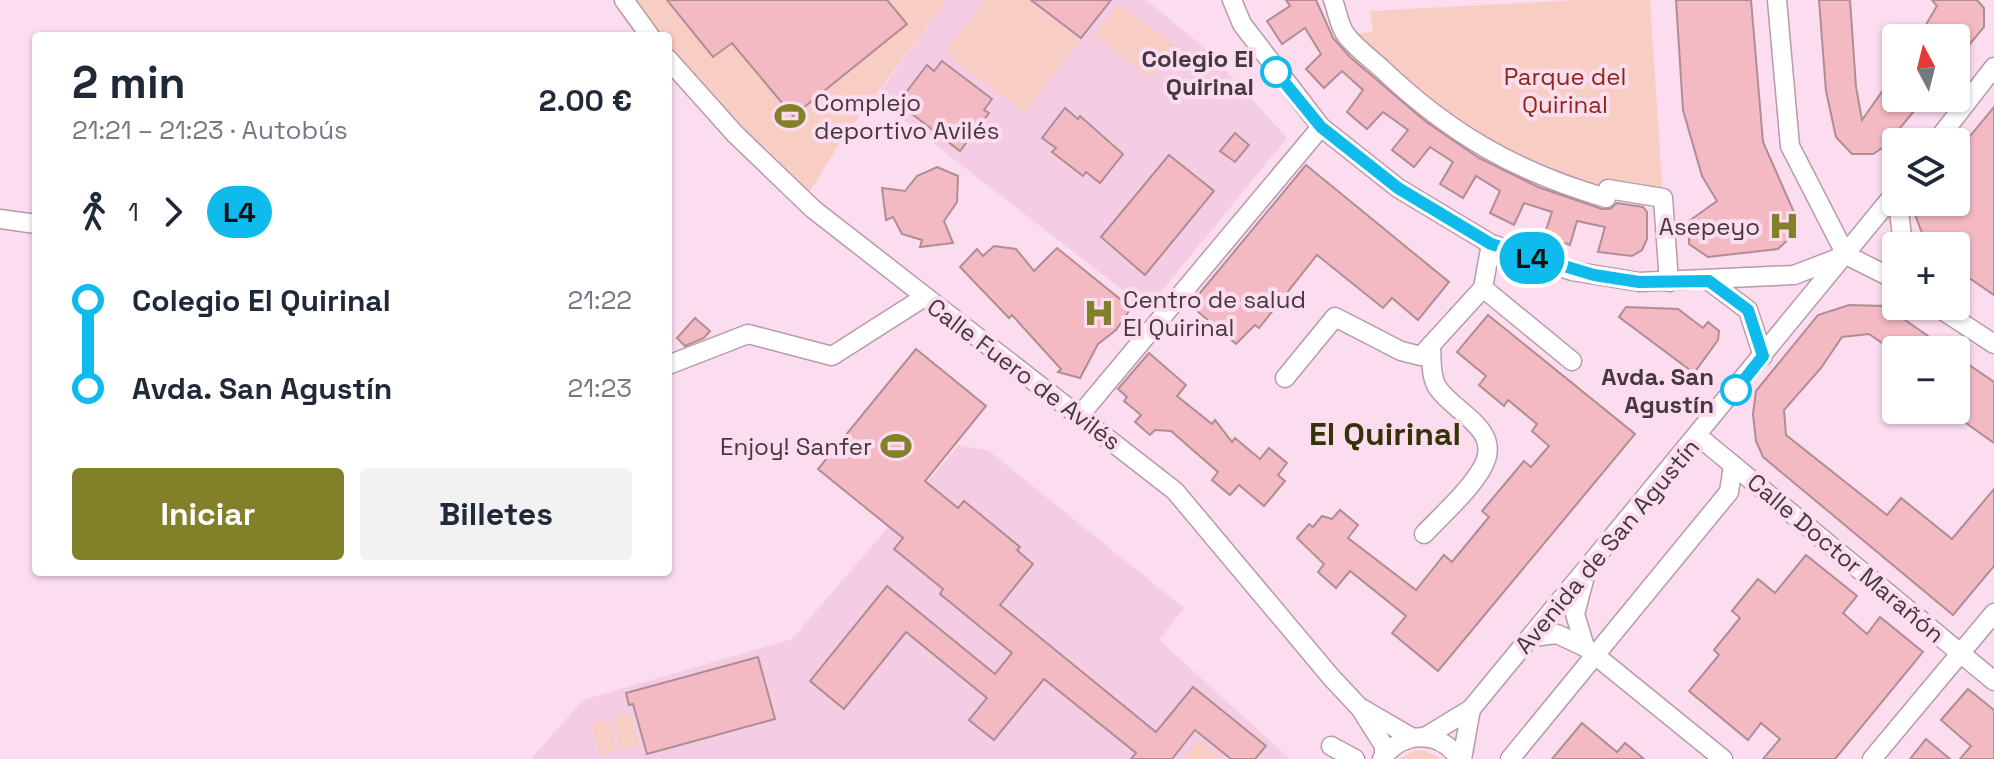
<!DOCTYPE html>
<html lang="es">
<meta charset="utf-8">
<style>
:root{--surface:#fff;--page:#f2f2f3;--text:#1f2937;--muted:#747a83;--accent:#82812a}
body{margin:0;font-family:"Space Grotesk",sans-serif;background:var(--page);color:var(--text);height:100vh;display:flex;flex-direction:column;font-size:30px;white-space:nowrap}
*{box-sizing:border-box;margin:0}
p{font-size:26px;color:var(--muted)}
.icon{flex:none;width:44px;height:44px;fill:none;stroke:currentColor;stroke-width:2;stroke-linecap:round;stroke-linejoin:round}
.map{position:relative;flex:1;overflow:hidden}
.side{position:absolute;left:32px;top:32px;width:640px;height:544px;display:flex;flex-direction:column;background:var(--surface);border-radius:8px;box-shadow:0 2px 6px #0004}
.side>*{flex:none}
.badge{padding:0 16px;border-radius:26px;font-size:28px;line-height:52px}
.needle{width:52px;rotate:353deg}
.fabs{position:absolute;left:1882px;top:24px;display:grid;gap:16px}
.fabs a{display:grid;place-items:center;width:88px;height:88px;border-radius:8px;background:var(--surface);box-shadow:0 2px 6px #0004;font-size:40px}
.map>.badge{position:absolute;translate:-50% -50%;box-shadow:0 0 0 4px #fff}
.legs{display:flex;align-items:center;gap:12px;height:88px;padding:0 40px;font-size:26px}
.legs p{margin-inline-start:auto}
.headline{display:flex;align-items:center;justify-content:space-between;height:136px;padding:0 40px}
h1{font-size:44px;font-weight:700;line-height:60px}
.button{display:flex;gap:16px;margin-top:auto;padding:16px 40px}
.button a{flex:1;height:92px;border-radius:8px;background:var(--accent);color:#fff;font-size:32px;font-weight:700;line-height:92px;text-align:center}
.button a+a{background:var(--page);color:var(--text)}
ul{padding:0 40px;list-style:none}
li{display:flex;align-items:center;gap:28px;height:88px;font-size:30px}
li i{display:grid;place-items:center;width:12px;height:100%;margin:0 10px;background:currentColor}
li i::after{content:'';width:20px;height:20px;margin:-10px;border:6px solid;border-radius:50%;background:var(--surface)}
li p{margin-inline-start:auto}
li:first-child i{background:linear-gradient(#0000 50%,currentColor 0)}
li:last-child i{background:linear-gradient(currentColor 50%,#0000 0)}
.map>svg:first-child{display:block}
</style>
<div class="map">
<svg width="1994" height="759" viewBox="0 0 1994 759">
<rect width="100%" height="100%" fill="#fcdcef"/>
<g fill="#f4cde4">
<path d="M947,0H1146L1206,49L1287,138L1147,309L875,98Z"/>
<path d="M959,445L989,451L1184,608L1159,640L1290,759H531L583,700L792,639Z"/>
</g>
<g fill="#f8cdc3">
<path d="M624,0H947L841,141L804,201L668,59V36H650Z"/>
<path d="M985,0H1027L1080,40L1025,113L945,52Z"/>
<path d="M1579,0H1650L1663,198L1608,189L1502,159L1345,34L1373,32L1370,11Z"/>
<path d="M1119,4L1178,47L1150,79L1094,35Z"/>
<path d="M631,713L639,746L621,750L613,718Z"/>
<path d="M609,719L617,751L600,755L591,724Z"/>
<path d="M1198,740L1222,759H1182Z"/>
<path d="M1415,750L1425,751L1441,759H1399Z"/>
</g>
<g fill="#f4bac4" stroke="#b08d93" stroke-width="2">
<path d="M667,0H887L907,24L793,116L732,43L713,57Z"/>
<path d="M1031,0H1111L1081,38Z"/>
<path d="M1286,0H1316L1333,38L1350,57L1425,121L1479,158L1538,187L1602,209H1610L1617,203L1643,207L1647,212V239L1642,250L1632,256L1598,252L1605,227L1577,221L1570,245L1544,236L1552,212L1524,203L1514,225L1490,213L1500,191L1476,176L1463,198L1440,184L1453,162L1430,147L1414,167L1392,150L1408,130L1383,112L1367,129L1347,112L1363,90L1342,71L1324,88L1306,69L1321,54L1305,28L1282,44L1267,21L1290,6Z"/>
<path d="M1676,0H1751L1763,142L1797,219L1793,235L1778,249L1708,257L1689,244V221L1717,201L1702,176L1683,110Z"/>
<path d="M1819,0H1850L1856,87L1862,120L1896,72V98H1925L1885,146L1873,154H1852L1836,137L1826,91Z"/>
<path d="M1932,0H1977L1984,8V27L1956,61V38H1918L1937,6Z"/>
<path d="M942,61L992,99L984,110L989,113L960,151L898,103L927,65L934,71Z"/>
<path d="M1994,107V295L1956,269V246H1927L1914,212L1921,202H1956V153Z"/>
<path d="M1065,108L1078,119L1080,116L1123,154L1100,183L1086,172L1083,176L1052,152L1056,148L1042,138Z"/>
<path d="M1235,133L1249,145L1235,162L1220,151Z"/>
<path d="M1169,155L1214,191L1145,275L1101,237Z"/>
<path d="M1306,165L1449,282L1418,320L1392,298L1383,308L1317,255L1259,328L1255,325L1236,344L1190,305Z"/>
<path d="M937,167L958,176L957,202L944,221L953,243L920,247L922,240L902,234L893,217L886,220L882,188L905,191L917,176Z"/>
<path d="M994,246L1016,249L1034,271L1057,248L1131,308L1116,330L1098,344L1080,378L1058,372L1061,369L1012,315L1009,318L960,267L977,249L983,256Z"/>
<path d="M1849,305L1885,306L1948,350H1892L1869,334L1842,337L1821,368L1784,410L1786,435L1887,515L1901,498L1952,539L1994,489V566L1953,615L1763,457L1756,441L1753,414L1756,391L1818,315Z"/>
<path d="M1626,307L1678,309L1703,328L1708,322L1719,331L1718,340L1694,373L1619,317Z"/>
<path d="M1488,315L1635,434L1438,671L1392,633L1406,616L1350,571L1336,588L1318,572L1324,564L1297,538L1309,524L1313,527L1322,516L1332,519L1340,510L1358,525L1348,538L1416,590L1444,555L1452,562L1489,517L1482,511L1524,461L1531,467L1549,446L1532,431L1537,424L1508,400L1504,406L1479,385L1486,376L1457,352Z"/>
<path d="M695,318L710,331L704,338L685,346L677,338Z"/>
<path d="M916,349L986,406L925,481L958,508L964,501L1020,547L1017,550L1033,564L1000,605L1156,732L1193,687L1266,746L1255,759H1231L1195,730L1172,759H1131L1136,753L1044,679L994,740L969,720L987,698L906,632L844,709L810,681L887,586L995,674L1012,653L940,594L943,589L894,549L903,538L818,469Z"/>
<path d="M1149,353L1186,385L1177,396L1212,424L1215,420L1232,442L1235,438L1260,459L1269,448L1287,463L1278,475L1285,481L1264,506L1239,485L1230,495L1212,480L1218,472L1171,431L1155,430L1150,435L1135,422L1141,415L1124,401L1127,397L1118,389Z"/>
<path d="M1956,356L1994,382V443L1956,416Z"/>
<path d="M1806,555L1857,596L1843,613L1867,634L1880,617L1923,652L1835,759H1763L1780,739L1761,723L1748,740L1689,691L1719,655L1714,650L1740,618L1732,611L1758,579L1775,593Z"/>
<path d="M758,657L775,719L647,754L633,704L629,705L626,693Z"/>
<path d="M1968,689L1994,710V759H1960L1971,746L1941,720Z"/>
<path d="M1582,723L1617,752L1625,743L1644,759H1552Z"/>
<path d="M1926,739L1950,759H1910Z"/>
</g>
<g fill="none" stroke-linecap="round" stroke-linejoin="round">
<g stroke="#b89aac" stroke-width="21">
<g id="minor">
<path d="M624,0L650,36"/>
<path d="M1232,0L1242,24L1321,127L1398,188L1491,244L1572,271L1639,282L1794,275L1846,255"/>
<path d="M1333,0C1337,10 1339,26 1346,35C1355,47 1370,58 1381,68C1449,133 1516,172 1606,198L1608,189L1663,198L1669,282"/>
<path d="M1777,0L1790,146L1846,255L1896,280"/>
<path d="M668,59L735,134L813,209L1175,491L1331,677L1360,708L1384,746V755"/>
<path d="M1936,142L1994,67"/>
<path d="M1898,202L1903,246"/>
<path d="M0,219L36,224"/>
<path d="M1491,244L1483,288L1572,361"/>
<path d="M1709,281L1748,310L1763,356"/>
<path d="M1936,306L1994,344"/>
<path d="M668,365L748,334L832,356L923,298"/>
<path d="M1285,378L1335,317L1401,351L1421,356L1483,288"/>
<path d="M1080,415L1321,127"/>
<path d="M1698,436L1994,681"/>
<path d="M1424,534C1443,514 1467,493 1481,470C1506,430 1455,414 1437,387C1430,375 1432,359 1431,345"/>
<path d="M1585,576L1575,614L1585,647"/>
<path d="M1532,637L1557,634L1585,647L1723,759"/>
<path d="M1363,709L1411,737"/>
<path d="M1425,737L1471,709L1896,192"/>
<path d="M1331,746L1355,759"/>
<path d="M1382,759C1401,731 1440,729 1459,759"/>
<path d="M1462,759L1471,709"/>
<path d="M1510,759L1729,492L1733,465"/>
<path d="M1872,759L1994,613"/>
</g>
</g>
<use href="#minor" stroke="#fff" stroke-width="18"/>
</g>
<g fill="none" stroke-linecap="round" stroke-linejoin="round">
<g stroke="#fff" stroke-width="18">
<path id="line-1" d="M1276,72L1321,127L1398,188L1491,244L1594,275L1639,282L1709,281L1748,310L1763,356L1736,390"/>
</g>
<use href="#line-1" stroke="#0fbbed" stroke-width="12"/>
</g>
<defs>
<g id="stadium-bare" transform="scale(2.4)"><path d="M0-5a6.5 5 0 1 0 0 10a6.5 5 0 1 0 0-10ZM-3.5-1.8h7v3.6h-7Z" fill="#82812a" stroke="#fcdcef" stroke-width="2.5" paint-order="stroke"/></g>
<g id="hospital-bare" transform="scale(2.4)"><path d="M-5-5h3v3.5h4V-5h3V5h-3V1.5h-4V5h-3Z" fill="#82812a" stroke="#fcdcef" stroke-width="2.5" paint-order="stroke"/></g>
</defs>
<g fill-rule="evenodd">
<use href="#stadium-bare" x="790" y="116"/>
<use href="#hospital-bare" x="1784" y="226"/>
<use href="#hospital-bare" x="1099" y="313"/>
<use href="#stadium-bare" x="896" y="446"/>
</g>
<g fill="#fff" stroke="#0fbbed" stroke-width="4">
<circle cx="1276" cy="72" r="14"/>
<circle cx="1736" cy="390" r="14"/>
</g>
<g text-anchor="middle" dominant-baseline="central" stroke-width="8" stroke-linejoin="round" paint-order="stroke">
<g font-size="24" font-weight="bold" fill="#453840" stroke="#fcdcef" text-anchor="end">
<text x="1254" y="58">Colegio El<tspan x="1254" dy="28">Quirinal</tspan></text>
<text x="1714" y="376">Avda. San<tspan x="1714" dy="28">Agustín</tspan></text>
</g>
<g font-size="24" fill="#8f2613" stroke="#fcdcef">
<text x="1565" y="76">Parque del<tspan x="1565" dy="28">Quirinal</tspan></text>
</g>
<g font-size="24" fill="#453840" stroke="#fcdcef" text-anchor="start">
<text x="814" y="102">Complejo<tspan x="814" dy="28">deportivo Avilés</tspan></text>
<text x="1760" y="226" text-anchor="end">Asepeyo</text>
<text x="1123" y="299">Centro de salud<tspan x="1123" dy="28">El Quirinal</tspan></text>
<text x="872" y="446" text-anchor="end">Enjoy! Sanfer</text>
</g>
<g font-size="24" fill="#453840" stroke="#fcdcef">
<text transform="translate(1024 374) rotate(37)">Calle Fuero de Avilés</text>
<text transform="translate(1607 546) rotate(-50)">Avenida de San Agustín</text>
<text transform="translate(1846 558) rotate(40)">Calle Doctor Marañón</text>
</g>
<g font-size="32" font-weight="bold" fill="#333308" stroke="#fcdcef">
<text x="1385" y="434">El Quirinal</text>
</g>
</g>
</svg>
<div class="fabs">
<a><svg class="needle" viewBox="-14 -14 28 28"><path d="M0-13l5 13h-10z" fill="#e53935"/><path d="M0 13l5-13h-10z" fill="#747a83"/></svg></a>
<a><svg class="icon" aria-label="layers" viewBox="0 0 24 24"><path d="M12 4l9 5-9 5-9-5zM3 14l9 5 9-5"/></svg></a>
<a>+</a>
<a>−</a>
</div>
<b class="badge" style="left:1532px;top:258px;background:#0fbbed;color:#111">L4</b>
<section class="side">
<div class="headline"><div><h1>2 min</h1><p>21:21 – 21:23 · Autobús</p></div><b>2.00 €</b></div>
<div class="legs"><svg class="icon" aria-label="walk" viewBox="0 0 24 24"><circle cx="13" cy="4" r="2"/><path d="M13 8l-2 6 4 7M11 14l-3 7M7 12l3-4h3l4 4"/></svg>1<svg class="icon" aria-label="forward" viewBox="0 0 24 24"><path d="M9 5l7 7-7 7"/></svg><b class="badge" style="background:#0fbbed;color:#111">L4</b></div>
<ul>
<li><i style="color:#0fbbed"></i><b>Colegio El Quirinal</b><p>21:22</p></li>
<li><i style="color:#0fbbed"></i><b>Avda. San Agustín</b><p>21:23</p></li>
</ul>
<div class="button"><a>Iniciar</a><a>Billetes</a></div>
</section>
</div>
